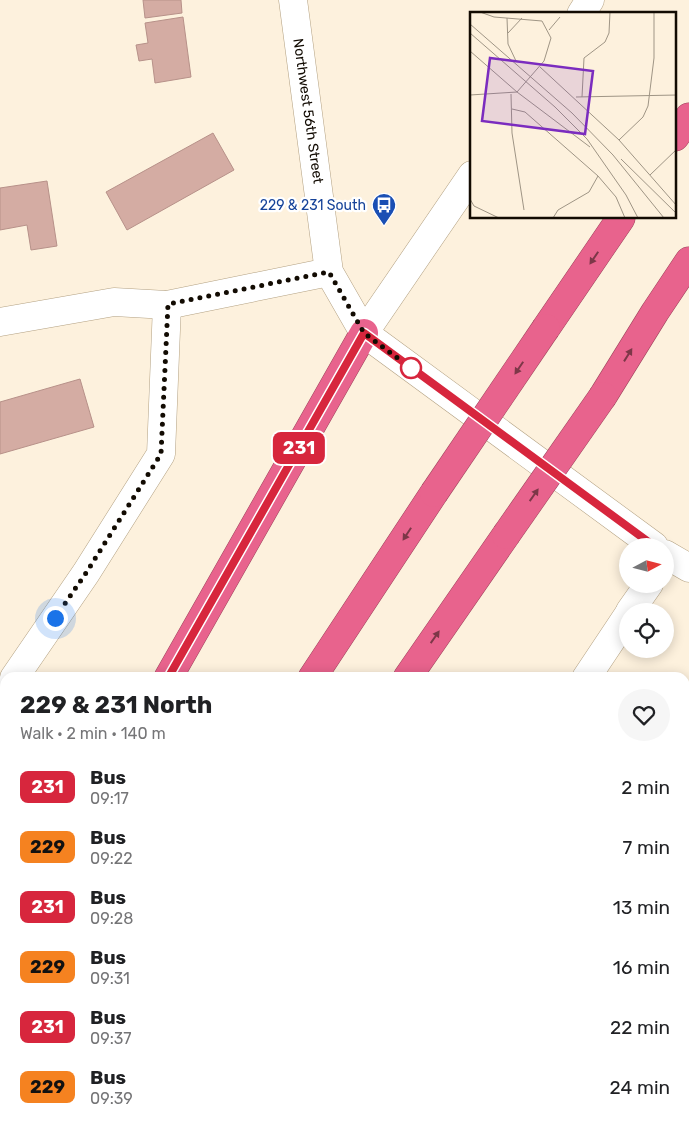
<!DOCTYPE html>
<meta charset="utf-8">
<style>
:root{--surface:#fff;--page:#f6f6f6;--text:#202124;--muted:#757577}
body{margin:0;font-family:Rubik,sans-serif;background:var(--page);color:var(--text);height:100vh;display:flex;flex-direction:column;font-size:19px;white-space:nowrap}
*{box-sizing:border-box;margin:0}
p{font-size:16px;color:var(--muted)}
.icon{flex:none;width:28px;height:28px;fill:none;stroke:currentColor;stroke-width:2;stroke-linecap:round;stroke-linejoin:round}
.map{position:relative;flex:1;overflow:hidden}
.drawer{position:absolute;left:0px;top:672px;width:690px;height:456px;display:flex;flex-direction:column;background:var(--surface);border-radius:15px 15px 0 0;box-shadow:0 2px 12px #0003}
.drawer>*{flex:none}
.badge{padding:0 10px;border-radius:8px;font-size:18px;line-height:32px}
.needle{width:32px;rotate:83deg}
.controls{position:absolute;left:619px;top:538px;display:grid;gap:10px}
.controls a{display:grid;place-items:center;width:55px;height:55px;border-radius:50%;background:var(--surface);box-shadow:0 2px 12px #0003;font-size:25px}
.you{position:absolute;width:25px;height:25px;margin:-12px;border:4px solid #fff;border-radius:50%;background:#1a73e8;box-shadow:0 0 0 8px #1a73e833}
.map>.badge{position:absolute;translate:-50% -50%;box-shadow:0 0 0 2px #fff}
.round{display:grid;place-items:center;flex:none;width:52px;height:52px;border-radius:26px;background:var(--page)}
.overview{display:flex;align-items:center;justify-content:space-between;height:85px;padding:0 20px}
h1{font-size:24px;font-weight:700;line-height:38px}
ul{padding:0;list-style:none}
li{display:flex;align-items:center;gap:15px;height:60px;padding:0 20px}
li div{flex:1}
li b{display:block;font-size:19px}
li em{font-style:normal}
li .badge{min-width:55px;font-weight:700;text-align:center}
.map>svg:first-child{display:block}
</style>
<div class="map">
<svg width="689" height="1128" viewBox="0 0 689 1128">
<rect width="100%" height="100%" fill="#fdf1dd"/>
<g fill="#d4aca3" stroke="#b79189">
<path d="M143,0H181L182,13L145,18Z"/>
<path d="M183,17L191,77L155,83L152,59L139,61L136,45L148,43L145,23Z"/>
<path d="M213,133L234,170L127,230L106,192Z"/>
<path d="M47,181L57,246L31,250L27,225L0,230V188Z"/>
<path d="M80,379L94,427L0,454V402Z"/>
<path d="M486,1124H584V1128H487Z"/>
</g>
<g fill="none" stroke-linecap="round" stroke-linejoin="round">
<g stroke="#b3a182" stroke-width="29">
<g id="minor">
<path d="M293,0L329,272L364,333L654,546"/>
<path d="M581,14L590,0"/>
<path d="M0,322L114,302L167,305L329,272"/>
<path d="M364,333L472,175"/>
<path d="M665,554L689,568"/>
<path d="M630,611L649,584"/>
<path d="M14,678L86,573L161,454L167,305"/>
<path d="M586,678L628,615"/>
<path d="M0,698L5,690"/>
<path d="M685,1027L689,1026"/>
<path d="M403,1124V1128"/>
<path d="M272,1128L275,1124"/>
</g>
</g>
<g stroke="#9d445c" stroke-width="29">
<g id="highway">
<path d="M675,137L689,117"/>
<path d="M546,328L621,218"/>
<path d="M603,396L655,312L689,261"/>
<path d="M168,678L364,333"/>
<path d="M312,678L434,493"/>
<path d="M407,678L506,535"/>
<path d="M0,964L5,956"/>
<path d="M0,1085L5,1079"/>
<path d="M75,1128L78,1124"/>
</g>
</g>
<use href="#minor" stroke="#fff" stroke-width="28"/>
<use href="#highway" stroke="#e8638d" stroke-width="28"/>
<g stroke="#9d445c" stroke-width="29" stroke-linecap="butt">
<g id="highway-bridge">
<path d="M434,493L546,328"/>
<path d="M506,535L603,396"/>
</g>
</g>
<use href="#highway-bridge" stroke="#e8638d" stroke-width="28"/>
</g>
<defs><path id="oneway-solid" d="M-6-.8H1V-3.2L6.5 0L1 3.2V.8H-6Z" transform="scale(1.25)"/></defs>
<g fill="#7d3748">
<use href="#oneway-solid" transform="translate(594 258) rotate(124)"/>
<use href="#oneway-solid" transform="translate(628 355) rotate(-58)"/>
<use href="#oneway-solid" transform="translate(519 368) rotate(124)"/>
<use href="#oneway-solid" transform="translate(534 495) rotate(-55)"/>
<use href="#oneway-solid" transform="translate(407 534) rotate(123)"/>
<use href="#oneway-solid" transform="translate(435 637) rotate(-55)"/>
</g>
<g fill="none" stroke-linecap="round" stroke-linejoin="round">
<g stroke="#fff" stroke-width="11">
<path id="line" d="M168,678L364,333L654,546"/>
</g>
<use href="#line" stroke="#d7263d" stroke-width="8"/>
<path stroke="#120b02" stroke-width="5" stroke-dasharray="0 9" d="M55,618L86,573L161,454L168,304L329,272L364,333L411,368"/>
</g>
<defs>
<g id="bus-pin" transform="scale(1.25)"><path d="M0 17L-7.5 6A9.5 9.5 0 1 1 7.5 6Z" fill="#1a4fb4" stroke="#fff"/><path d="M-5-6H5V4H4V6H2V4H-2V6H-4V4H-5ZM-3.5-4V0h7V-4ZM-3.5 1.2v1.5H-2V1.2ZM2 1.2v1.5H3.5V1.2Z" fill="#fff"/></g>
</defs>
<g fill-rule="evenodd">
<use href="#bus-pin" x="384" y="205"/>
</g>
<circle fill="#fff" stroke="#d7263d" stroke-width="2.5" cx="411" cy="368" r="10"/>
<g text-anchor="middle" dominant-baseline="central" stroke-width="4.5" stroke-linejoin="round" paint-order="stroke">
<g font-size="14" fill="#120b02" stroke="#fff">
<text transform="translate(308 111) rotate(82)">Northwest 56th Street</text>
</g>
<g font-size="14" fill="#164399" stroke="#fff" text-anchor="end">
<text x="366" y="205">229 &amp; 231 South</text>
</g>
</g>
<g transform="translate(470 12)">
<rect width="206" height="206" fill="#fdf1dd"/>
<path fill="none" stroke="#9f9585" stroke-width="1" d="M37,6L38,32L46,49M0,12L102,101L143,143L194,206M79,18L90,5M0,21L85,95L117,127L156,183L168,206M38,21L52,6M0,39L47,80M70,55L149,128L207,194M47,80L120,135M41,82L42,121L54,198M0,83L47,80L74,49L81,26L72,9L24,5L10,0M106,85L207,83M112,85L114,46L135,30L139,21L140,0M42,97L55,100L128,164L146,185L155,206M149,128L173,105L178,94L184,46V0M151,147L207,202M180,163L207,137M0,187L4,194L29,206M83,206L88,198L119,180L128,164"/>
<path fill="#7b2cbf" fill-opacity="0.15" stroke="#7b2cbf" stroke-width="2.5" d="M20,46L123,59L115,122L12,109Z"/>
<rect width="206" height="206" fill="none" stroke="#120b02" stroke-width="2.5"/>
</g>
</svg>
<div class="controls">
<a><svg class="needle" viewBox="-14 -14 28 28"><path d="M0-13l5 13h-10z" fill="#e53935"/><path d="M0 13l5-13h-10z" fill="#757577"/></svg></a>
<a><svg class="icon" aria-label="locate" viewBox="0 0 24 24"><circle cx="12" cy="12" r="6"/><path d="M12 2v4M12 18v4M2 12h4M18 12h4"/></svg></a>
</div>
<div class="you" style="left:55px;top:618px"></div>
<b class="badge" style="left:299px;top:448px;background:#d7263d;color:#fff">231</b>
<section class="drawer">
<div class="overview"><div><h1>229 &amp; 231 North</h1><p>Walk · 2 min · 140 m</p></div><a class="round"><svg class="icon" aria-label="heart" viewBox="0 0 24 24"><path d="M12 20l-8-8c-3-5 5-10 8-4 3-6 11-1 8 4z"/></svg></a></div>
<ul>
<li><span class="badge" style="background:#d7263d;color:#fff">231</span><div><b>Bus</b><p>09:17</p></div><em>2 min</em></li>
<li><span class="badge" style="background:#f58220;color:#111">229</span><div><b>Bus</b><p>09:22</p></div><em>7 min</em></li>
<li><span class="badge" style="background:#d7263d;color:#fff">231</span><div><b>Bus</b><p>09:28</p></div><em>13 min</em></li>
<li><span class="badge" style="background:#f58220;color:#111">229</span><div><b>Bus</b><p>09:31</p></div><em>16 min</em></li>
<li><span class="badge" style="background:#d7263d;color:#fff">231</span><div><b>Bus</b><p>09:37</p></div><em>22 min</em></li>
<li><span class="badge" style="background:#f58220;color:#111">229</span><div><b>Bus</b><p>09:39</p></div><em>24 min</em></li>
</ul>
</section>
</div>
